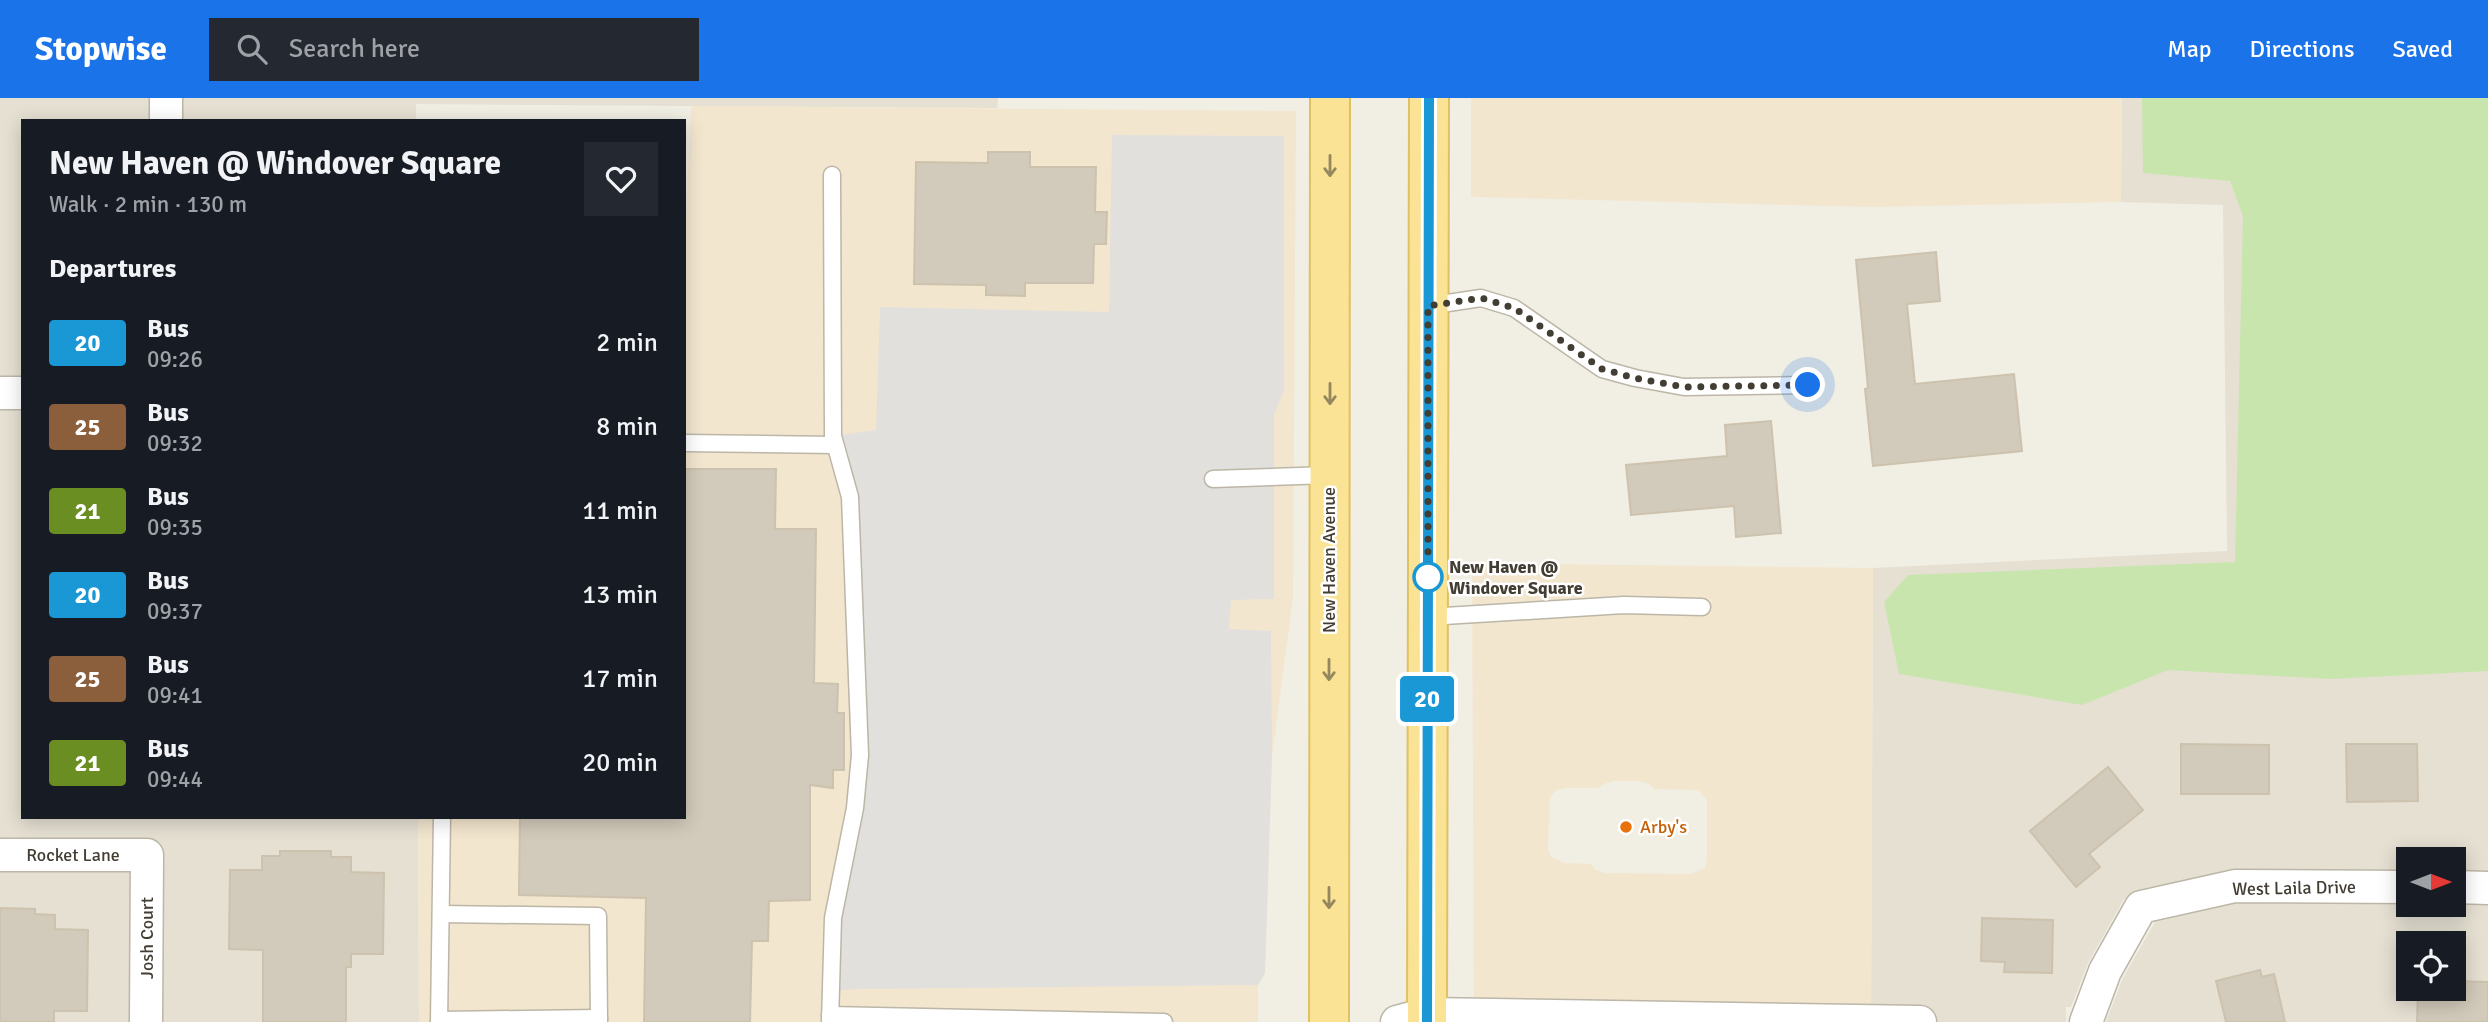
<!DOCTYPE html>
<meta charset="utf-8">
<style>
:root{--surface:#171b24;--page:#242831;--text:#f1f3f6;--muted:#9ea1a6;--accent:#1a73e8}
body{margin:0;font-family:Signika,sans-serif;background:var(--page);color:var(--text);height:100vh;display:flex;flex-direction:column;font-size:26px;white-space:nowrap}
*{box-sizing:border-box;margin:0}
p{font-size:23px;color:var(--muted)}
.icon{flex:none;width:38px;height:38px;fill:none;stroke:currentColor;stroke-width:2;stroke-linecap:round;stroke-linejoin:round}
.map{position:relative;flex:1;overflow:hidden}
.panel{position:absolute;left:21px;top:21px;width:665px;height:700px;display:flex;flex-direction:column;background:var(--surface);border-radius:0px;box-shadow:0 4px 18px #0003}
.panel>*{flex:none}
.badge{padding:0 14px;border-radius:5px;font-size:24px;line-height:46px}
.needle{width:46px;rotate:90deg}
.tools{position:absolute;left:2396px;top:749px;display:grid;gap:14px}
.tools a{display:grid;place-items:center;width:70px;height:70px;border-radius:0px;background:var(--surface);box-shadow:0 4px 18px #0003;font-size:35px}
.you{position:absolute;width:35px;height:35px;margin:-18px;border:5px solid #fff;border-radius:50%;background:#1a73e8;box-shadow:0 0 0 10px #1a73e833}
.map>.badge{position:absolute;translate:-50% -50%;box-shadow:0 0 0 4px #fff}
h2{padding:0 28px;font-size:26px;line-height:63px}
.round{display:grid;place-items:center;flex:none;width:74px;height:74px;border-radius:0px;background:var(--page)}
.head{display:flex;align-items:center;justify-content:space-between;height:119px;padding:0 28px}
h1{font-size:33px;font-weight:700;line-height:52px}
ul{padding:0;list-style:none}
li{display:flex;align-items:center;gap:21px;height:84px;padding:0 28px}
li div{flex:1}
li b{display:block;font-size:26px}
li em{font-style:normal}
li .badge{min-width:77px;font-weight:700;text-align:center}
header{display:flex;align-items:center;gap:42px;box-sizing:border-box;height:98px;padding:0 35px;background:var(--accent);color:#fff}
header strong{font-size:33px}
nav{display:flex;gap:38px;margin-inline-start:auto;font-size:24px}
.search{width:490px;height:63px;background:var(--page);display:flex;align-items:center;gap:18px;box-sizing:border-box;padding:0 24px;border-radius:0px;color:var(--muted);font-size:26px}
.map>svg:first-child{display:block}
</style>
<header>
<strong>Stopwise</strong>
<div class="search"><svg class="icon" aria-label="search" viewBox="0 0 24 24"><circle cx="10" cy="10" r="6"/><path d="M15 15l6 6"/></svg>Search here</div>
<nav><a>Map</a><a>Directions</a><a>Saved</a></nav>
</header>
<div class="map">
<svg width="2488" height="924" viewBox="0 0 2488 924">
<rect width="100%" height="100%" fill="#f1eee4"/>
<g fill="#e5e0d2" fill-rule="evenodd">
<path d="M0,0H998L997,10L416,6V23H23V719H418L419,924H0Z"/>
<path d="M2122,0H2488V773L2454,772V761H2408V772L2235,771L2136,792L2124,801L2088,865L2071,909H2066V924H1871L1873,470L2227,453L2223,107L2121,104Z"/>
<path d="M2237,805L2488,807V924H2106L2123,880L2155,824ZM2408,845H2454V891H2408Z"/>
</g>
<g fill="#f3e6cf" fill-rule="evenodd">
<path d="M1471,0H2122L2121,104L1873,109L1471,99Z"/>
<path d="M691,8L1296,13L1293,500L1272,658L1265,875L1258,887V924H419L418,719H684V164Z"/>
<path d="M1472,465L1873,470L1871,924H1474ZM1613,683H1640L1649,686L1654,691L1697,692L1701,695L1707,702V761L1705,770L1691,776L1606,775L1596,772L1591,766L1565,765L1551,759L1548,751L1550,700L1556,692L1566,690H1599L1604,686Z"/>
</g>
<path fill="#c9e5ae" d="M2142,0H2488V573L2331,581L2168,572L2082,607L1899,576L1884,504L1908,477L2235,464L2243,118L2230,83L2143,75Z"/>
<path fill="#e2e0dc" d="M1112,37L1284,38V292L1274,317V501L1231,502L1229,531L1271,533L1272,658L1265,875L1258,887L857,891L831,893L855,710L850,399L833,338L876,332L880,209L1109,214Z"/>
<g fill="#d2caba" stroke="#cdc2ad" stroke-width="2">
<path d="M988,54H1030V69H1096L1095,114H1107L1106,146H1094L1093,185H1025V198L986,197V187L914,186L916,64L988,65Z"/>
<path d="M1936,154L1940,203L1907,206L1915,286L2014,276L2022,353L1873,368L1865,291L1868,290L1856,162Z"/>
<path d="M1771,323L1781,435L1736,439L1734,408L1631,417L1626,367L1727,358L1725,327Z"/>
<path d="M684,371H776L775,431H816L814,585L838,586L837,615H844V672H833V690L810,687V802L769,803L768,843H752L750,924H644L646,800L519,797L520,719H684Z"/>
<path d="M2181,646L2269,647V696H2181Z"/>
<path d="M2346,646H2417L2418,703L2347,704Z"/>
<path d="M2108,669L2143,712L2089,756L2100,769L2076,789L2030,733Z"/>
<path d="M280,753H331V759H351V774L384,775L383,856H351V869H346V924H263V852L229,851L230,772H262V758H280Z"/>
<path d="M0,810L35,811V816L55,817V831L88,832L87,913H54V924H0Z"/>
<path d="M1982,820L2053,822L2052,875L2004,874L2005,864L1981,863Z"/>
<path d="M2260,872L2262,879L2274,876L2285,924H2226L2216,883Z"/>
<path d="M2454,883L2488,884V924H2417L2418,891H2454Z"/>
</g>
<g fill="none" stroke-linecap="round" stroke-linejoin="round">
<g stroke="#bcb6a7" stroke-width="19">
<g id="lane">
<path d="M1428,208L1481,200L1514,210L1602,271L1635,280L1684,289L1808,287"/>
<path d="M684,345L835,347"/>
<path d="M1213,381L1329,377"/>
<path d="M1428,519L1624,507L1702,509"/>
<path d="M441,816L598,818L599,924"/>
<path d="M830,917L1164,924"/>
<path d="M440,922L599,920"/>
<path d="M439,924L442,719"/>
<path d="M830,924L833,820L855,710L860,657L850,399L833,338L832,77"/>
</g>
</g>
<g stroke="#bcb6a7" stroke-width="35">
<g id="street">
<path d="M166,0V23"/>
<path d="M0,295H23"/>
<path d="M0,757H147L146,924"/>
<path d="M2454,789L2488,790"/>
<path d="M1397,924L1427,916L1920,924"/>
<path d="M2086,924L2105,873L2141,809L2235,788L2408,789"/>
</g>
</g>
<g stroke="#dfc165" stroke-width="42">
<g id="primary">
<path d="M1329,924L1330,0"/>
<path d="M1427,924L1429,0"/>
</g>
</g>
<use href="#lane" stroke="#fff" stroke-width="16"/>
<use href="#street" stroke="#fff" stroke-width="32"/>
<use href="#primary" stroke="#fae394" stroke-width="38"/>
</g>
<defs><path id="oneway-shaft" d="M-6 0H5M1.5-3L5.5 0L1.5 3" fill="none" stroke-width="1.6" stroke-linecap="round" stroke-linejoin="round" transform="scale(1.75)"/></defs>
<g stroke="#95885f">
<use href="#oneway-shaft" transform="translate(1330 68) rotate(90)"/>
<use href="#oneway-shaft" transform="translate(1330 296) rotate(90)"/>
<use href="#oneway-shaft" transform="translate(1329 572) rotate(90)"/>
<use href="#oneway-shaft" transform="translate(1329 800) rotate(90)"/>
</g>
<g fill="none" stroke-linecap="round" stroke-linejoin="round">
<g stroke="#fff" stroke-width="16">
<path id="line" d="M1427,924L1429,0"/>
</g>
<use href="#line" stroke="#1998d5" stroke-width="10"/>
<path stroke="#433e34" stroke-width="7" stroke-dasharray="0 12.6" d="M1428,479V208L1481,200L1514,210L1602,271L1635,280L1684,289L1808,287"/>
</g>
<circle fill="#fff" stroke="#1998d5" stroke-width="3.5" cx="1428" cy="479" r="14"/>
<circle fill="#e8710a" stroke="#fff" stroke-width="2.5" cx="1626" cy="729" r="7"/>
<g text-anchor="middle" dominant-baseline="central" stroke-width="5" stroke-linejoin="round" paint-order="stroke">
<g font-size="18" fill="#433e34" stroke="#fff">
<text transform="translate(1329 462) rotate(-90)">New Haven Avenue</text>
<text x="73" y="757">Rocket Lane</text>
<text transform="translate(2294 790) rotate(-1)">West Laila Drive</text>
<text transform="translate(147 840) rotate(-90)">Josh Court</text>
</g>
<g font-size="18" font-weight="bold" fill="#433e34" stroke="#fff" text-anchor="start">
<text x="1449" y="469">New Haven @<tspan x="1449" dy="21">Windover Square</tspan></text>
</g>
<g font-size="18" fill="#c56008" stroke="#fff" text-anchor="start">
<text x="1640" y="729">Arby's</text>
</g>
</g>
</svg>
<div class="tools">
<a><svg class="needle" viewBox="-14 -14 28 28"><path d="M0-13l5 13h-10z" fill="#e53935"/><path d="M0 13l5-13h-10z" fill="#9ea1a6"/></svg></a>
<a><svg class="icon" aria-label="locate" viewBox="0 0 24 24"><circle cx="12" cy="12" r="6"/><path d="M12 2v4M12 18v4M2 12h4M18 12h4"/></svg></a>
</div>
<div class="you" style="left:1808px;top:287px"></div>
<b class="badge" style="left:1427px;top:601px;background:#1998d5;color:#fff">20</b>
<section class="panel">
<div class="head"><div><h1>New Haven @ Windover Square</h1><p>Walk · 2 min · 130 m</p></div><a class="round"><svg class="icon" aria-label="heart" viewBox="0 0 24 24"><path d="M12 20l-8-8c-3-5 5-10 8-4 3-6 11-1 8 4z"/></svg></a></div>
<h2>Departures</h2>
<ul>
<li><span class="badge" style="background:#1998d5;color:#fff">20</span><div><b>Bus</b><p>09:26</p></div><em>2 min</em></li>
<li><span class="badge" style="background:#8b5e3c;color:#fff">25</span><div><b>Bus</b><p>09:32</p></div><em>8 min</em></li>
<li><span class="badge" style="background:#6b8e23;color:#fff">21</span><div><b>Bus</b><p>09:35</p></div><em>11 min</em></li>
<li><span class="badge" style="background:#1998d5;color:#fff">20</span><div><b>Bus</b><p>09:37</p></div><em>13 min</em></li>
<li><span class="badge" style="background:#8b5e3c;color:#fff">25</span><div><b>Bus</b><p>09:41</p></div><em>17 min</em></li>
<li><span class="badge" style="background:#6b8e23;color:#fff">21</span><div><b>Bus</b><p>09:44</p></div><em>20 min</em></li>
</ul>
</section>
</div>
